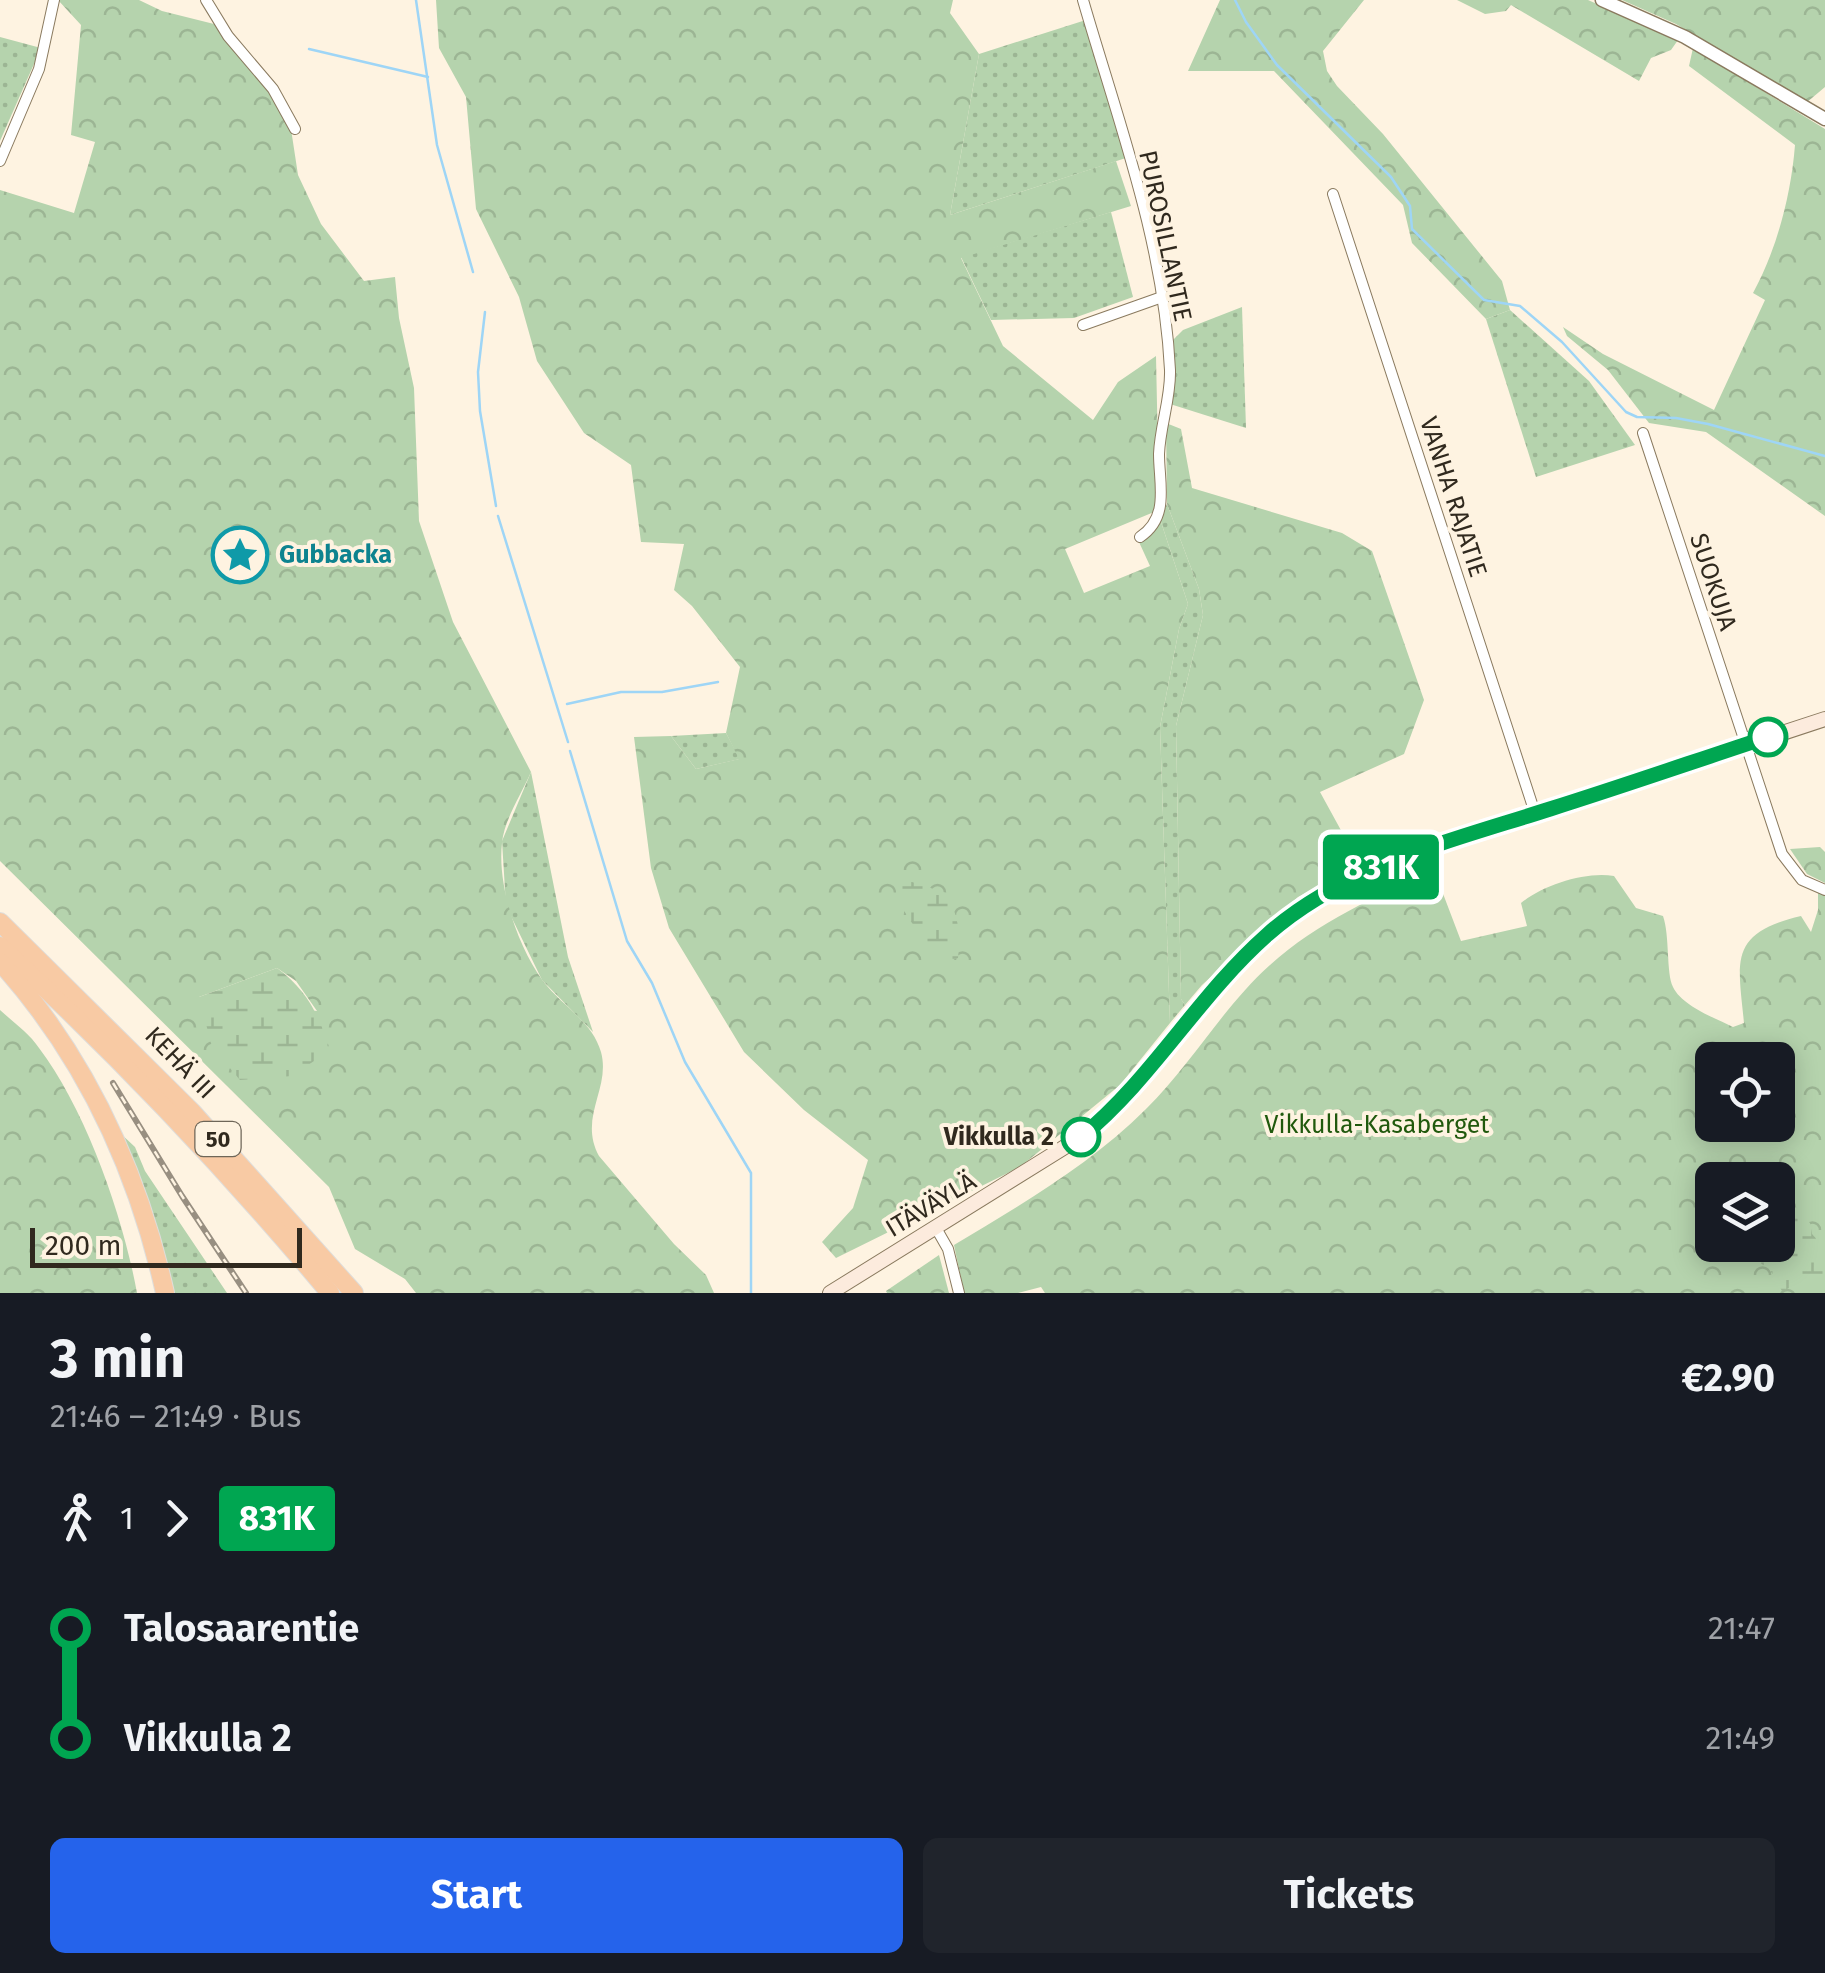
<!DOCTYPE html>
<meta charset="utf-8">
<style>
:root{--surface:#171b24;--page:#20242c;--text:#f1f3f6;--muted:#9ea1a6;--accent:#2563eb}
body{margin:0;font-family:"Fira Sans",sans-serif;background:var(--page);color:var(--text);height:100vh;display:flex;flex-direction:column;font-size:38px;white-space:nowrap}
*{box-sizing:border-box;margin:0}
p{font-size:32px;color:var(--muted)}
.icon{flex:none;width:55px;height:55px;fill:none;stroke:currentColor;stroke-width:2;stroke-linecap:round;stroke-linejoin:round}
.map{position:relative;height:1293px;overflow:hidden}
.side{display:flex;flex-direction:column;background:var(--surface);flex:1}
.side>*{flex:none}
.badge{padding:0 20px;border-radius:8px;font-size:35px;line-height:65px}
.controls{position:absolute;left:1695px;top:1042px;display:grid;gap:20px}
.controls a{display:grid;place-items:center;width:100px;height:100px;border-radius:15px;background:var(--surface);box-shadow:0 5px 25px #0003;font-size:50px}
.scale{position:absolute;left:30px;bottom:25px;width:272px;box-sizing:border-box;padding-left:10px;border:5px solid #30291e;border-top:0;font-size:28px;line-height:35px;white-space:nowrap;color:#30291e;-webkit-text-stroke:8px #fef3e1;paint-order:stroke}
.map>.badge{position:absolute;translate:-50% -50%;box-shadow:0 0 0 5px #fff}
.legs{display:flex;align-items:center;gap:15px;height:110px;padding:0 50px;font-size:32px}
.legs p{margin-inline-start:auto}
.overview{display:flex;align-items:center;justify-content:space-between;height:170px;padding:0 50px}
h1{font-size:55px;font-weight:700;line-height:75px}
.cta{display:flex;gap:20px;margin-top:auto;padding:20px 50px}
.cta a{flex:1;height:115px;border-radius:15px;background:var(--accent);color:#fff;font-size:40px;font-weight:700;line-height:115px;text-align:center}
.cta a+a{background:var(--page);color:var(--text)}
ul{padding:0 50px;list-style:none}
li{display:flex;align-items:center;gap:35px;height:110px;font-size:38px}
li i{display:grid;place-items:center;width:15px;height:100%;margin:0 12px;background:currentColor}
li i::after{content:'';width:25px;height:25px;margin:-12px;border:8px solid;border-radius:50%;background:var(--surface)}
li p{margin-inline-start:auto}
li:first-child i{background:linear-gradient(#0000 50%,currentColor 0)}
li:last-child i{background:linear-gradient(currentColor 50%,#0000 0)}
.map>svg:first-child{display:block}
</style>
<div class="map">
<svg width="1825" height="1293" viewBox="0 0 1825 1293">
<defs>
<pattern id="grass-dots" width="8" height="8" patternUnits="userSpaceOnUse" patternTransform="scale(2.5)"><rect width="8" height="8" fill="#b5d3ad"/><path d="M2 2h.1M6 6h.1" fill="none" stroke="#9cb594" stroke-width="1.8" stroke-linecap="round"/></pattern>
<pattern id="forest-crowns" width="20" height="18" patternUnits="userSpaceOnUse" patternTransform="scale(2.5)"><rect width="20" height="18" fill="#b5d3ad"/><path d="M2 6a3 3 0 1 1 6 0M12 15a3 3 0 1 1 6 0" fill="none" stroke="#9cb594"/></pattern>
<pattern id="wetland-marsh" width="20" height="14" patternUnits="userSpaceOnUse" patternTransform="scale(2.5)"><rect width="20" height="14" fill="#b5d3ad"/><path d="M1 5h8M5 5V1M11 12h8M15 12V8" fill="none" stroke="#9cb594"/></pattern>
</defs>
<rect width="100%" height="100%" fill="#fef3e1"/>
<g fill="url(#grass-dots)">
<path d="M1089,19L1129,157L950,215L979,54Z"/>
<path d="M0,37L41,48L0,141Z"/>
<path d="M1111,212L1133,297L1074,318L991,320L961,257Z"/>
<path d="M1242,307L1246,428L1170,404L1171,342L1183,330Z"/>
<path d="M1510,310L1589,381L1635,445L1536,477L1486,319Z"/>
<path d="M1167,504L1199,589L1203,615L1176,726L1181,999L1185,1005L1170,1023L1160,727L1179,629L1188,604L1160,519Z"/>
<path d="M726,733L740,759L696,769L671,736Z"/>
<path d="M531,772L568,957L593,1032L542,980L506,906L502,841Z"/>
<path d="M119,1132L135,1147L145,1171L227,1293H170Z"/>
</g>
<g fill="url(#forest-crowns)" fill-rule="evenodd">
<path d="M58,0H139L162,11L218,25L281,108L291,129L298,175L321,224L364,281L395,277L399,318L414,388L419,521L453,622L531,772C522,793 504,820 502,843C497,886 518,947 543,981C562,1006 592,1021 601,1052C611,1089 578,1117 599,1156L674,1244L706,1275L714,1293H416L405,1279L355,1249L329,1187L0,861V190L74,213L95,142L71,135L81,25ZM277,968L296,981L317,1011L199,997Z"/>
<path d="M436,0H953L950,13L979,54L950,215L1116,161L1131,206L961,258L1003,346L1093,420L1118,382L1156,356L1159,502L1154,512L1065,549L1084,593L1150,566L1139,542L1153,532L1160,519L1188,604L1179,629L1160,727L1170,1023L1120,1085L1020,1167L836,1258L822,1242L853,1208L868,1160L804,1110L744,1052L669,928L651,868L634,737L671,736L696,769L739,759L726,733L740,667L692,606L674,590L684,544L641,542L631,465L584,433L537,361L519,297L476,209L466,97L439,48Z"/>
<path d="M1220,0H1364L1323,51L1327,71L1337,86L1383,134L1502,281L1510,310L1486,319L1412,243L1403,205L1274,71H1188Z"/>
<path d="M1457,0H1588L1678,40L1671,50L1651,58L1639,81L1511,5L1506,11L1485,14Z"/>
<path d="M1622,0H1825V87L1806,103L1676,24Z"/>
<path d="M1693,48L1825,129V516L1706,432L1649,423L1608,370L1567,336L1563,327L1603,354L1714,410L1765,300L1753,293C1777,249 1791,195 1795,145L1689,66Z"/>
<path d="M1166,423L1181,429L1192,488L1342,533L1372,551L1424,700L1404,754L1320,792L1360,865L1298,897L1202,985L1185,1005L1181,999L1176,726L1203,615L1199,589L1167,504Z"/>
<path d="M1820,847L1825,852V883L1807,874L1790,849Z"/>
<path d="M1434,870L1461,941L1527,926L1521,903C1543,885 1586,871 1614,876L1636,908L1663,916C1670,936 1666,973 1673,987C1682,1006 1715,1018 1733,1027L1744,1023C1738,961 1728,933 1801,916L1811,932L1818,910V891L1825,893V1293H1045L1041,1287L1018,1293H964L954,1245C1022,1204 1090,1165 1146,1109C1191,1065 1223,1007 1270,965C1317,922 1377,896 1434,870ZM1712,1060H1778V1125H1712ZM1712,1180H1778V1245H1712Z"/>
<path d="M0,1010C13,1022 29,1033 39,1048C86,1110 123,1216 137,1293H0Z"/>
<path d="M939,1255L949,1293H887L886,1291Z"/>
</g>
<g fill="url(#wetland-marsh)">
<path d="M912,882L946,893C958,915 961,932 958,958L938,965C928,936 896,913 895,883Z"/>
<path d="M277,968C307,990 319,1015 330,1050L292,1076L240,1080L212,1047L199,997Z"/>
<path d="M1790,1213H1800L1810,1223L1812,1234C1825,1246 1825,1273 1825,1293H1805L1790,1280L1789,1288L1782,1291L1769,1268L1758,1262L1755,1245H1778V1231Z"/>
</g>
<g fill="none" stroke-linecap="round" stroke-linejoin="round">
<g stroke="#9ed5f6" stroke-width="2.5">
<path d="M416,0L437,145L473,272"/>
<path d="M1235,0L1246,22L1277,65L1391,177L1410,206L1412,229L1484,300L1520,306L1562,342L1626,412L1637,417L1676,418L1708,424L1825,456"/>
<path d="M309,49L428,77"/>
<path d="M485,312L478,372L480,411L496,506"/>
<path d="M498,516L568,742"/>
<path d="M567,704L621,692H662L718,682"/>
<path d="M570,751L627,941L652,983L685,1062L751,1173V1293"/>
</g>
<g stroke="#8a7a5f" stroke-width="12">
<g id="minor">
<path d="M206,0L228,36L273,89L295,129"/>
<path d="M1083,0C1118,121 1164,243 1170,370C1171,398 1160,426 1159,454C1159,484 1170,517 1140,537"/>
<path d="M0,161L39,69L54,0"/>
<path d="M1333,194L1535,813"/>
<path d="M1083,325L1162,297"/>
<path d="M1643,433L1782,854L1802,880L1825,890"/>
<path d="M936,1228L948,1249L959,1293"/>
</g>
</g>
<g stroke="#8a7a5f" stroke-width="15">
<path id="tertiary" d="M1602,0L1685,37L1825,119"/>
</g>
<g stroke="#8a7a5f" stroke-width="16">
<path id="secondary" d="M830,1293L1076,1140L1129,1090L1241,960L1289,917L1334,889L1418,853L1825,719"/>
</g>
<g stroke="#dedddb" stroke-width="20">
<g id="trunk">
<path d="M0,922L192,1112L354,1293"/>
<path d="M0,946C117,1054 228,1171 330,1293"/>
<path d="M0,962C86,1057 137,1168 165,1293"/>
</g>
</g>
<use href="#minor" stroke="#fff" stroke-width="10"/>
<use href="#tertiary" stroke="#fff" stroke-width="12"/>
<use href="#secondary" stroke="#fcebdd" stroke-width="14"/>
<use href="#trunk" stroke="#f8caa4" stroke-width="18"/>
<g stroke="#988f81" stroke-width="6">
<path id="rail" d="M113,1083L182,1196L246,1293"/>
</g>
<use href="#rail" stroke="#fef3e1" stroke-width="2.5" stroke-dasharray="8" stroke-linecap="butt"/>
</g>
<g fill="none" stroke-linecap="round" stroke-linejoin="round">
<g stroke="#fff" stroke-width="22">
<path id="line-1" d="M1081,1137C1152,1079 1198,996 1267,935C1344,866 1454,840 1550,809C1623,786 1695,761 1768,737"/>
</g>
<use href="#line-1" stroke="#00a651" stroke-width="15"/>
</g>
<defs>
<g id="sight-ring" transform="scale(2.875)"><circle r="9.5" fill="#fef3e1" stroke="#0f9aa8" stroke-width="1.5"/><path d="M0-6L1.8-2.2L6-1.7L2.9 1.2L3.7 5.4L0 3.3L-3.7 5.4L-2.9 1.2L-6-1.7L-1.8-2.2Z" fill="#0f9aa8"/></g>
</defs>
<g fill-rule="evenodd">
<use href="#sight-ring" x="240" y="555"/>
</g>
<g fill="#fff" stroke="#00a651" stroke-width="5">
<circle cx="1768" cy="737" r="18"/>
<circle cx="1081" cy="1137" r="18"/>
</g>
<g text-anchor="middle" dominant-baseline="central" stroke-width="8" stroke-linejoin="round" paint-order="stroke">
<rect fill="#fef3e1" stroke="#6e6658" stroke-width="2.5" x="195.5" y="1122" width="45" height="34" rx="8"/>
<g font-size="22" font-weight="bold" fill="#30291e">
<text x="218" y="1139">50</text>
</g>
<g font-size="25" fill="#30291e" stroke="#fef3e1">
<text transform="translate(1165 236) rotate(78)">PUROSILLANTIE</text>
<text transform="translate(1453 497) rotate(72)">VANHA RAJATIE</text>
<text transform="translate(1713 582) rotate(72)">SUOKUJA</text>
<text transform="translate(180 1063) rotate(46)">KEHÄ III</text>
<text transform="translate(931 1205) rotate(-31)">ITÄVÄYLÄ</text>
</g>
<g font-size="25" font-weight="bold" fill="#0d838f" stroke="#fef3e1" text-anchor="start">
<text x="279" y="555">Gubbacka</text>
</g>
<g font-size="25" fill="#21590d" stroke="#fef3e1">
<text x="1377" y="1125">Vikkulla-Kasaberget</text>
</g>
<g font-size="25" font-weight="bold" fill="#30291e" stroke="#fef3e1" text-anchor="end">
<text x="1054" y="1137">Vikkulla 2</text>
</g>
</g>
</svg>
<div class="controls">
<a><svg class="icon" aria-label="locate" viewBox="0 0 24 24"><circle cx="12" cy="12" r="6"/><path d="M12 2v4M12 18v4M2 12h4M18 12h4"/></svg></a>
<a><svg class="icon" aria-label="layers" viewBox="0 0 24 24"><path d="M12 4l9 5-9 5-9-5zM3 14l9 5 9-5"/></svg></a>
</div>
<div class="scale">200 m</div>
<b class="badge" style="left:1381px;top:867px;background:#00a651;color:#fff">831K</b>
</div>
<section class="side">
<div class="overview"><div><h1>3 min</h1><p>21:46 – 21:49 · Bus</p></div><b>€2.90</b></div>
<div class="legs"><svg class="icon" aria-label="walk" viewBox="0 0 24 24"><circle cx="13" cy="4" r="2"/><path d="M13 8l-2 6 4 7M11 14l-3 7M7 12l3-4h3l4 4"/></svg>1<svg class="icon" aria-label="forward" viewBox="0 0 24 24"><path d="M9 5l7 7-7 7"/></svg><b class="badge" style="background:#00a651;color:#fff">831K</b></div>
<ul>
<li><i style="color:#00a651"></i><b>Talosaarentie</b><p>21:47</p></li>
<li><i style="color:#00a651"></i><b>Vikkulla 2</b><p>21:49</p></li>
</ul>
<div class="cta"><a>Start</a><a>Tickets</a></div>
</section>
